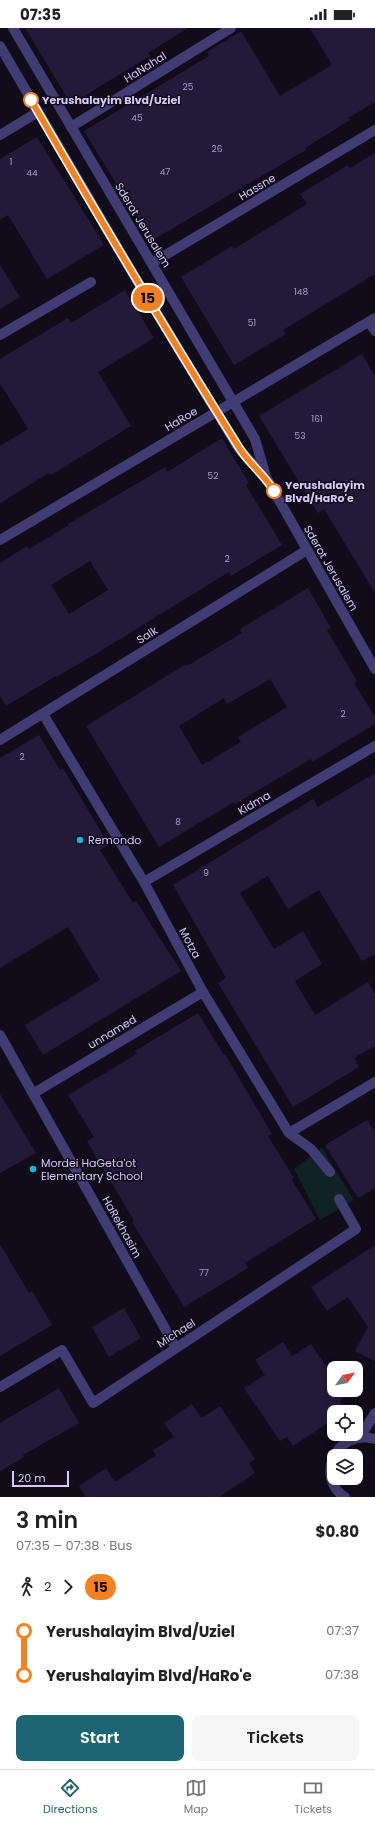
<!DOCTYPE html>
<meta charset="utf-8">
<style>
:root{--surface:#fff;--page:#f6f6f6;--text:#222;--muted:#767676;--line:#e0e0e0;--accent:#1d6575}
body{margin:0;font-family:Poppins,sans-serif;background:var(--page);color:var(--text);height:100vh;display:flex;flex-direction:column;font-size:15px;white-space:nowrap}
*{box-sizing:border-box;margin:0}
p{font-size:13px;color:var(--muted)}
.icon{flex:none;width:22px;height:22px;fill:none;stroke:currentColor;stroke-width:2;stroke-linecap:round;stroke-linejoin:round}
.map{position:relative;height:1469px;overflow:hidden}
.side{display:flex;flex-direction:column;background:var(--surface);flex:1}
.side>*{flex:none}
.badge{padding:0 8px;border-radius:13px;font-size:14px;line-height:26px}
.needle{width:26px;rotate:57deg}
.fabs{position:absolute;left:327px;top:1333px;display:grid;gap:8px}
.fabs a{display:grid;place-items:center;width:36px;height:36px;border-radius:8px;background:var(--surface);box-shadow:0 2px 10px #0003;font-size:20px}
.scale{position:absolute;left:12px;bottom:10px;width:57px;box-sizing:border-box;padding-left:4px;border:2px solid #d4cafa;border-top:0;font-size:11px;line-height:14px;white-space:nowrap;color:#d4cafa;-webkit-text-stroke:3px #100c1a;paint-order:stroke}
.map>.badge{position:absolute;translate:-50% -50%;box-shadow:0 0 0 2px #fff}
.legs{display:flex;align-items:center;gap:6px;height:44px;padding:0 16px;font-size:13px}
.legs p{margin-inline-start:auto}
.headline{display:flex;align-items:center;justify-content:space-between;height:68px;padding:0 16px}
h1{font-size:22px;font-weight:600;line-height:30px}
.cta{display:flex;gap:8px;margin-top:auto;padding:8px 16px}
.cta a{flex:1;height:46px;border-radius:8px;background:var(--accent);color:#fff;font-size:16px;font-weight:600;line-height:46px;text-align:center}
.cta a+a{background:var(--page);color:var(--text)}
ul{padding:0 16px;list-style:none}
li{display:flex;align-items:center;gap:14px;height:44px;font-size:15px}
li i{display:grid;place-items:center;width:6px;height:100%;margin:0 5px;background:currentColor}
li i::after{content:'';width:10px;height:10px;margin:-5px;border:3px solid;border-radius:50%;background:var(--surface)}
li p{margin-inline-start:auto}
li:first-child i{background:linear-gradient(#0000 50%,currentColor 0)}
li:last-child i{background:linear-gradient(currentColor 50%,#0000 0)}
.status{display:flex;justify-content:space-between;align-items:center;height:28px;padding:0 20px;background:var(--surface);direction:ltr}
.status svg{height:11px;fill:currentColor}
.dock{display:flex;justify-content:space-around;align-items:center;height:56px;border-top:1px solid var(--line);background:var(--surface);font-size:11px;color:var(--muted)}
.dock a{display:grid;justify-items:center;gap:2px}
.dock .selected{color:var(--accent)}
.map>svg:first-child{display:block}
</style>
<div class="status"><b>07:35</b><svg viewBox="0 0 49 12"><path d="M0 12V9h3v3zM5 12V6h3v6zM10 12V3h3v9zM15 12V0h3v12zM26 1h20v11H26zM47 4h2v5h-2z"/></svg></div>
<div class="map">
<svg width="375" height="1469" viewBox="0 0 375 1469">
<rect width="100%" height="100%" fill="#100c1a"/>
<path fill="#102223" d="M322,1120L354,1172L320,1192L294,1141Z"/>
<g fill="#231a39" fill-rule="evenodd">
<path d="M25,0H188L148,25L150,28L71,76Z"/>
<path d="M310,0H375V74L348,90L350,92L305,120L306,122L151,213L84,103L209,28L207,24L241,3L280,68L332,37Z"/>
<path d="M37,109L104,217L47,251L8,187L0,192V131Z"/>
<path d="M375,125V246L283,302L286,306L234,337L181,249L232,218L234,221L307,176L300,166L348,137L350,140Z"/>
<path d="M0,237L20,269L0,281Z"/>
<path d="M125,262L154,310L98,344L131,398L51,447L49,445L0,475V418L28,401L0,355V331L68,290L71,295Z"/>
<path d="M362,326L375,348V565L324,481L318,485L259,388Z"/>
<path d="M222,410L249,455L246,457L282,517L231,548L229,544L94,627L56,649V648L6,678L0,668V535L27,518L29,521L69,497L68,496L165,439L167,444ZM90,533L108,562L69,586L51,557Z"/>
<path d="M308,560L331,600L327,602L357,653L354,655L375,689V696L312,734L311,731L235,776L234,774L159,819L86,698L186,636L187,638L242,605L240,601ZM270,651L287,679L238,709L241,714L202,737L179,698L224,670L227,676Z"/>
<path d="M39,707L60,742L63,740L109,817L100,822L133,875L136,873L181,943L43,1027L25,997L100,952L68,899L0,940V730Z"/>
<path d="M375,745V926L362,933L319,862L288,881L268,848L240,865L274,921L303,903L322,936L295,953L315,987L368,954L375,966V1018L354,1030L359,1039L293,1079L218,955L226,950L173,857L313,771L318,779Z"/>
<path d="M198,985L224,1027L225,1026L272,1106L268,1108L294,1150L292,1152L316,1191L245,1235L248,1240L184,1279L132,1194L134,1193L87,1113L94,1109L68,1067L137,1026L135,1023Z"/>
<path d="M0,1066L36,1125L0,1145Z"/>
<path d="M367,1092L375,1104V1160L358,1170L325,1117Z"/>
<path d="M0,1216L29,1265L32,1263L52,1297L0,1328Z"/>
<path d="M375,1217V1333L355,1323L368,1299L348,1269L327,1283L311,1259Z"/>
<path d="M124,1280L141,1310L109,1329L92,1299Z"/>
<path d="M283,1314L292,1328L311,1316L334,1350V1362H357L340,1373L347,1384H334V1391L293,1418L287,1409L280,1413L244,1360L265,1347L255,1332Z"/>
<path d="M59,1360L79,1395L23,1427L24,1429L0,1443V1395Z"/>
<path d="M192,1376L201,1390L220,1378L255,1431L249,1435L255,1445L219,1469H86L79,1458L106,1440L115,1454L156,1427L153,1422L174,1409L164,1395Z"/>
</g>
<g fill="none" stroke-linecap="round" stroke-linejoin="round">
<g stroke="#423c74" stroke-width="10">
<path d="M13,0L255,411L266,449"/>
<path d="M0,18L129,239L239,421L267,451L375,641"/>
<path d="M71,99L231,0"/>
<path d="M0,107L38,84"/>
<path d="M152,235L375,102"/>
<path d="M369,294L375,303"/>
<path d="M0,307L91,254"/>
<path d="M0,512L375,290"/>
<path d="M43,686L144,854L203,964L289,1105L311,1121L330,1144"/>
<path d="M0,712L307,522"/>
<path d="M144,854L375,718"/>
<path d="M0,1007L176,1320"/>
<path d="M34,1065L203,964"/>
<path d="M289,1105L375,1054"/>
<path d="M0,1359L62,1322L93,1375L356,1201L339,1171"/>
<path d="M360,1409L375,1385"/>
<path d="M345,1469C314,1450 336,1400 375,1411"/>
</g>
</g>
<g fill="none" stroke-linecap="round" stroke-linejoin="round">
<g stroke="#fff" stroke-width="9">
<path id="line-1" d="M31,72C98,188 167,304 238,418C248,435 264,446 274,463"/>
</g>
<use href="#line-1" stroke="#f58220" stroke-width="6"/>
</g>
<g fill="#fff" stroke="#f58220" stroke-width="2">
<circle cx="31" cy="72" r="7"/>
<circle cx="274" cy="463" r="7"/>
</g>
<g fill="#16b7db" stroke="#100c1a" stroke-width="1.5">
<circle cx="80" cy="812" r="4"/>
<circle cx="33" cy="1141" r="4"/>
</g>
<g text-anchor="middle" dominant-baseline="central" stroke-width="3" stroke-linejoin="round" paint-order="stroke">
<g font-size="9" fill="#a89eca">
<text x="188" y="59">25</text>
<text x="137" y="90">45</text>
<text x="217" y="121">26</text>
<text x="11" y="134">1</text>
<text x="165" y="144">47</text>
<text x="32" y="145">44</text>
<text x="301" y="264">148</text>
<text x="252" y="295">51</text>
<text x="317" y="391">161</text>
<text x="300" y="408">53</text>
<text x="213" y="448">52</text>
<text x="227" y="531">2</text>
<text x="343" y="686">2</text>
<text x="22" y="729">2</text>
<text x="178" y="794">8</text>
<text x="206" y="845">9</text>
<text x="204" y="1245">77</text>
</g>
<g font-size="11" fill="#d4cafa" stroke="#100c1a">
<text transform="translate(145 39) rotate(-32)">HaNahal</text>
<text transform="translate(257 159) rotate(-31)">Hassne</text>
<text transform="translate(143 197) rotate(59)">Sderot Jerusalem</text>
<text transform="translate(181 391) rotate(-31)">HaRoe</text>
<text transform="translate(331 540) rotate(60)">Sderot Jerusalem</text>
<text transform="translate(147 607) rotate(-32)">Salk</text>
<text transform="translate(254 775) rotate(-30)">Kidma</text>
<text transform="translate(190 915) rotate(62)">Motza</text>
<text transform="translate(112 1004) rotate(-31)">unnamed</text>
<text transform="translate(122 1199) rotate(61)">HaRekhasim</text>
<text transform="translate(176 1305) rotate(-33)">Michael</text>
</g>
<g font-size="11" font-weight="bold" fill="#d4cafa" stroke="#100c1a" text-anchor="start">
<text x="42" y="72">Yerushalayim Blvd/Uziel</text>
<text x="285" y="457">Yerushalayim<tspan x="285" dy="13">Blvd/HaRo'e</tspan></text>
</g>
<g font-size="11" fill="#d4cafa" stroke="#100c1a" text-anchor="start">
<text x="88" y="812">Remondo</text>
<text x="41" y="1135">Mordei HaGeta'ot<tspan x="41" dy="13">Elementary School</tspan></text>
</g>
</g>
</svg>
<div class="fabs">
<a><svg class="needle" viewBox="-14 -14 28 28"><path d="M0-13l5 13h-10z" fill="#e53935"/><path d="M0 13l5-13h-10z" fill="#767676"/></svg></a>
<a><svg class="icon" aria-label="locate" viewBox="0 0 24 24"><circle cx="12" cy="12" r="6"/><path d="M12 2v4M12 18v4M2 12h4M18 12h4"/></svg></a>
<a><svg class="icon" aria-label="layers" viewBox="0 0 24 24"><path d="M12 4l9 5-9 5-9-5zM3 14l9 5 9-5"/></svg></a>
</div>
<div class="scale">20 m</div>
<b class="badge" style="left:148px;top:270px;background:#f58220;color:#111">15</b>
</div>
<section class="side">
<div class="headline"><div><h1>3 min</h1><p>07:35 – 07:38 · Bus</p></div><b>$0.80</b></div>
<div class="legs"><svg class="icon" aria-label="walk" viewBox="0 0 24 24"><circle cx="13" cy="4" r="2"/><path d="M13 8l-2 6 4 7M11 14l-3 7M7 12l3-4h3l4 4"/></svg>2<svg class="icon" aria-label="forward" viewBox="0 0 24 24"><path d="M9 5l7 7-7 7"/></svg><b class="badge" style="background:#f58220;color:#111">15</b></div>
<ul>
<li><i style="color:#f58220"></i><b>Yerushalayim Blvd/Uziel</b><p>07:37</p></li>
<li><i style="color:#f58220"></i><b>Yerushalayim Blvd/HaRo'e</b><p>07:38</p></li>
</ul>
<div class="cta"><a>Start</a><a>Tickets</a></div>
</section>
<nav class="dock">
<a class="selected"><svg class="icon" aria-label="directions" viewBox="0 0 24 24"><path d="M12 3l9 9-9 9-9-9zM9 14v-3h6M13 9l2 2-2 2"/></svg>Directions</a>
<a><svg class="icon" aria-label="map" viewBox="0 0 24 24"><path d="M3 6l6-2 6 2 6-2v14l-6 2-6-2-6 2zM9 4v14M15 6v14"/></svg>Map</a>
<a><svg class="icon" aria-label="tickets" viewBox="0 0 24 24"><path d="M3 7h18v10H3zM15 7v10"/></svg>Tickets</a>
</nav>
